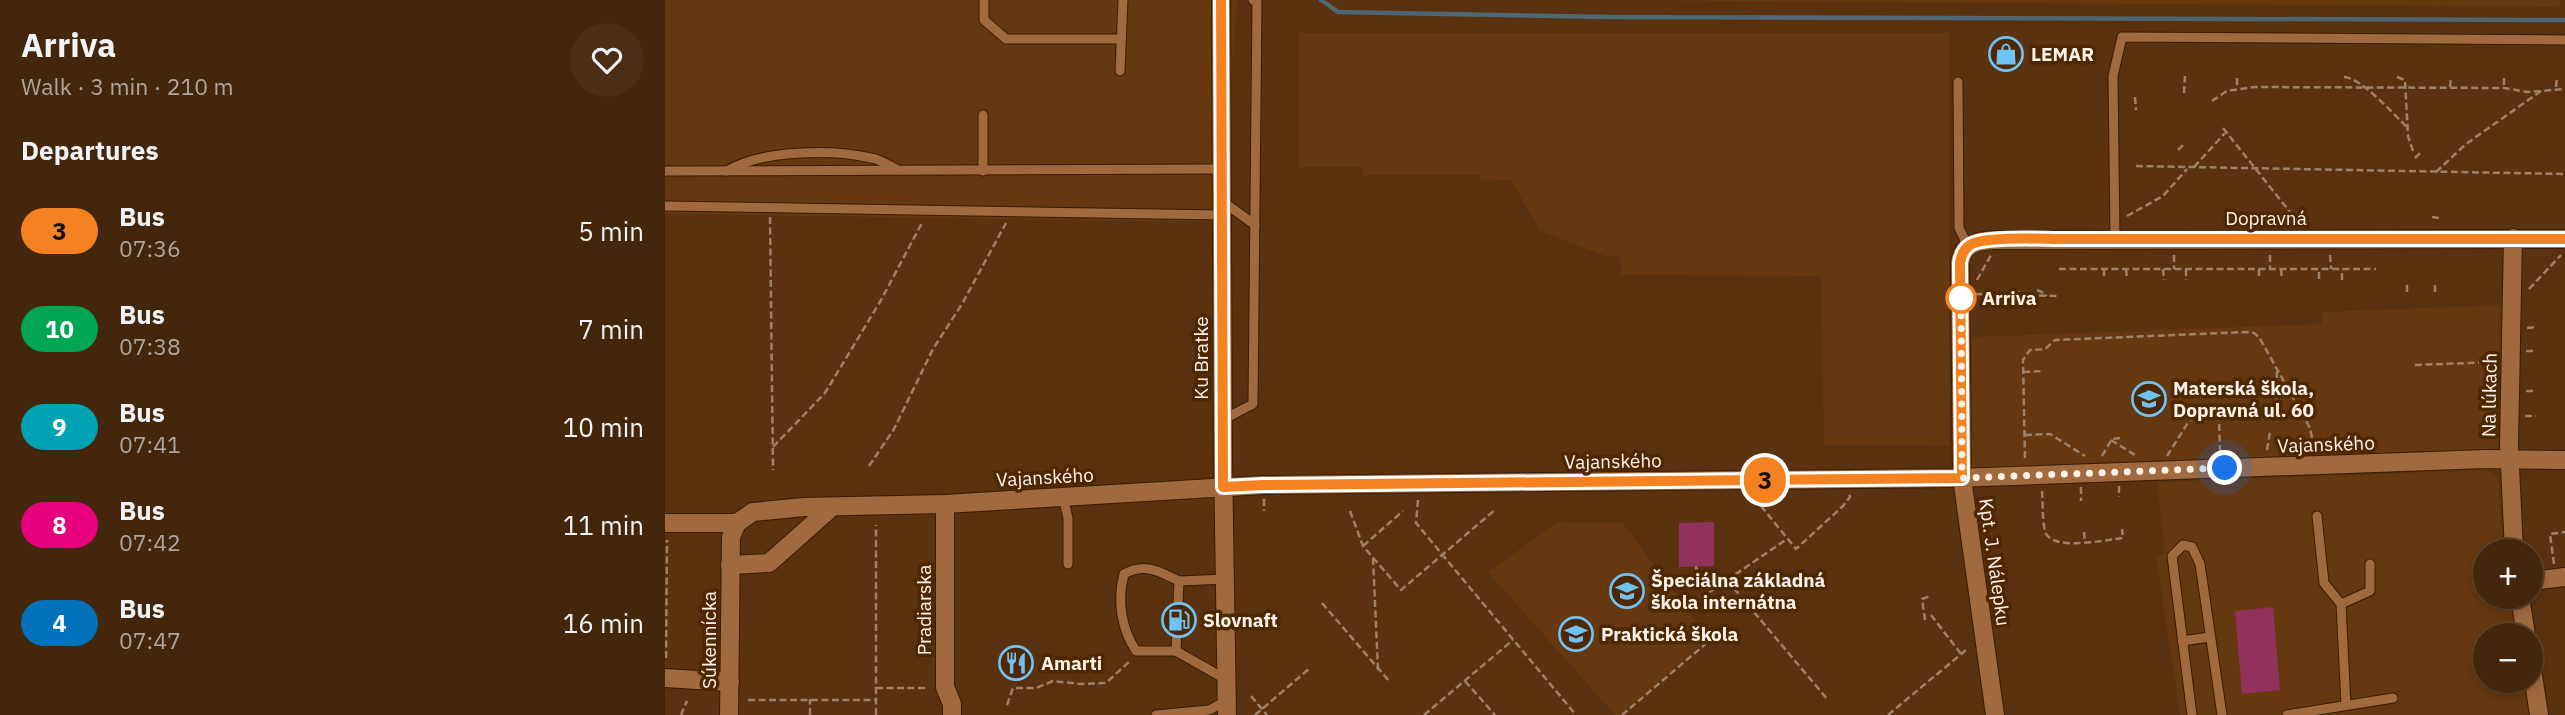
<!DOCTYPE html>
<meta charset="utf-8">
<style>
:root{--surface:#44260c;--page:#4b2e15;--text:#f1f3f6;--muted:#afa59d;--line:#5c432d}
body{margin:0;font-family:"IBM Plex Sans",sans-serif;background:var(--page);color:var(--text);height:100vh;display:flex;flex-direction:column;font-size:26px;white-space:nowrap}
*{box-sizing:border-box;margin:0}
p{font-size:23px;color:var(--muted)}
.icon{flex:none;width:38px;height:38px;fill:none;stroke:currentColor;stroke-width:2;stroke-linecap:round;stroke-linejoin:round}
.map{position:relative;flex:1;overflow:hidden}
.drawer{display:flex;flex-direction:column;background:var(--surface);width:665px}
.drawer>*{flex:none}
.badge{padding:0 14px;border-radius:23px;font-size:24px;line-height:46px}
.buttons{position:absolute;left:1808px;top:539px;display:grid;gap:14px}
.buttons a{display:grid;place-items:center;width:70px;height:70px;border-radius:50%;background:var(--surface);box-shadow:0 4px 10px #0003,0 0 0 2px var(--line);font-size:35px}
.you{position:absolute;width:35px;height:35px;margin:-18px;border:5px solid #fff;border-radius:50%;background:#1a73e8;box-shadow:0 0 0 10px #1a73e833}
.map>.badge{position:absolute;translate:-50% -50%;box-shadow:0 0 0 4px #fff}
h2{padding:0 21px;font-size:26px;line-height:63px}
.round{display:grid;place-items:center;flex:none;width:74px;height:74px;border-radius:37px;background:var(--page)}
.summary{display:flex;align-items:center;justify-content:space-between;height:119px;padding:0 21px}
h1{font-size:33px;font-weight:700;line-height:52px}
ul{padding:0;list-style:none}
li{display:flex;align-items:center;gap:21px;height:98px;padding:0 21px}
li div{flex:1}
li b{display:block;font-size:26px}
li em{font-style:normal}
li .badge{min-width:77px;font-weight:700;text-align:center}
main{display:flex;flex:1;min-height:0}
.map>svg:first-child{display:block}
</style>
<main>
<section class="drawer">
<div class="summary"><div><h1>Arriva</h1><p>Walk · 3 min · 210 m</p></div><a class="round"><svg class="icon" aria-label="heart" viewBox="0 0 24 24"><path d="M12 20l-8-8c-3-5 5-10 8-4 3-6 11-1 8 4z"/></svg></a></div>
<h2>Departures</h2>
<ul>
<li><span class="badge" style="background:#f58220;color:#111">3</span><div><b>Bus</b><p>07:36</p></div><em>5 min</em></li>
<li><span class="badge" style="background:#00a651;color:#fff">10</span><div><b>Bus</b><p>07:38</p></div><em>7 min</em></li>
<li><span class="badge" style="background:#00a3b4;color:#fff">9</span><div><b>Bus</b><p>07:41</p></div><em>10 min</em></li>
<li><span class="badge" style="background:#e6007e;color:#fff">8</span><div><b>Bus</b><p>07:42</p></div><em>11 min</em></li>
<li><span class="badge" style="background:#0072bc;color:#fff">4</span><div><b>Bus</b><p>07:47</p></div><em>16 min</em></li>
</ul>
</section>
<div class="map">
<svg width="1900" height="715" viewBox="0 0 1900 715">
<rect width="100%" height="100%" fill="#5a3210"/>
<g fill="#653810">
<path d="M0,0H572L556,222L0,214Z"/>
<path d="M913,0H1894L1895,7Z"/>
<path d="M634,33H1284V446L1159,445L1156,276L956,275L955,255L941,256L875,231L846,180L815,181V175H698V167H634Z"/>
<path d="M1835,305L1833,446L1818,454L1307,475V337L1657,324V312Z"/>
<path d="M1823,470L1833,477L1838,551H1820V597H1844L1851,635H1820V681H1859L1865,715H1515L1491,556L1500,554L1492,482Z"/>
<path d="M893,522L958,523L1043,639L955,715H950L823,572Z"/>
</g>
<g fill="#92315b">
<path d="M1049,522V566L1014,567V523Z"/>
<path d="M1608,607L1615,690L1577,694L1570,611Z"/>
</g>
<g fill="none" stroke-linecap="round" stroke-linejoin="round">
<path stroke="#4d6775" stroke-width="4.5" d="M656,0L673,12L948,17L1900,20"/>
<g stroke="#381c05" stroke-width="11">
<g id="lane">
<path d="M319,0V20L341,39H456"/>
<path d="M455,71L458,0"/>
<path d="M1293,82L1294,228L1303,246"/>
<path d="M0,171L556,169"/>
<path d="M62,171C96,150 167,149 206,158C215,159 223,165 231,169"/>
<path d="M318,171V115"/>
<path d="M557,201L590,225"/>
<path d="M0,206L556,215"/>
<path d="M1450,239L1448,76L1457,37L1900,40"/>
<path d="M557,416H565L588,404L592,2L588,0"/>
<path d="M398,497L403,518V564"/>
<path d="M1652,516L1659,583L1676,604L1681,705"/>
<path d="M561,579L514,581L511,651L562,680"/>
<path d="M1676,604L1705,591V564"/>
<path d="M1517,641L1545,637"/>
<path d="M511,651H471C456,628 452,600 459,574C480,562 495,572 514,581"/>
<path d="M491,715L544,710L561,701"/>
<path d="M1527,715L1507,556L1518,545L1527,547L1535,564L1557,715"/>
<path d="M1622,715L1728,698"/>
</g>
</g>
<g stroke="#381c05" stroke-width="20">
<g id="street">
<path d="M556,0L558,460L562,715"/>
<path d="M1848,238L1844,445L1849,551"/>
<path d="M280,504V687L287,704V715"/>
<path d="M0,523H72L88,512L139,507L280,504L598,485L1290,478L1821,459L1900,460"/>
<path d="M65,565L104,563L167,507"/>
<path d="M1866,581L1900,577"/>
<path d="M1855,597L1861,635"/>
<path d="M1866,662L1874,715"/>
<path d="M0,678L65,682"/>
<path d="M64,715L66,537L72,523"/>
<path d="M1330,715L1297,478L1295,263C1298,243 1312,241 1330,240L1900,239"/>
</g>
</g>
<g stroke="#9e8169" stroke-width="2.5" stroke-dasharray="7 3.5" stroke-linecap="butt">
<path d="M1679,77C1697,78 1728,114 1742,127"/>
<path d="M1732,77L1740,80L1743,136L1748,151"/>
<path d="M1572,78V88"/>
<path d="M1839,78V88"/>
<path d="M1785,87L1786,77"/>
<path d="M1891,87L1892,77"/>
<path d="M1519,93L1520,76"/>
<path d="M1470,97L1471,110"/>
<path d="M1547,101L1562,91L1589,87L1839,88L1862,92L1900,89"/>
<path d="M1558,128L1633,222"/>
<path d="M1513,150L1519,144"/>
<path d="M1750,158L1757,151"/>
<path d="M1471,166L1900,174"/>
<path d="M1529,167L1560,133"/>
<path d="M1771,172L1801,144L1876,91"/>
<path d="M1462,216L1498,196L1522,169"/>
<path d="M105,217L108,470"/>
<path d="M1767,217L1774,218"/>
<path d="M1509,255V269"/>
<path d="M1605,255V269"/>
<path d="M1665,255L1666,269"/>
<path d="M1394,269H1711"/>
<path d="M1439,269V279"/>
<path d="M1461,269L1462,279"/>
<path d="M1498,269L1499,280"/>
<path d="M1521,269V280"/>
<path d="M1594,269V279"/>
<path d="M1616,269L1617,279"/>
<path d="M1654,279V269"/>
<path d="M1312,280L1326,255"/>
<path d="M1677,280V269"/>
<path d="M1742,285V293"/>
<path d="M1770,285V293"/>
<path d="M1864,289L1896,255"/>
<path d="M1349,290L1358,294V297"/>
<path d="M1372,290L1381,294V296"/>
<path d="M1311,294L1394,296"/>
<path d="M1862,328L1872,327"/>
<path d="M1861,351H1871"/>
<path d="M1750,365L1829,362"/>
<path d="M1358,372L1378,371"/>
<path d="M1861,391H1871"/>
<path d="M1860,416H1871"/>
<path d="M1360,435L1385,434L1420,456"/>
<path d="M1446,440L1470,455"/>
<path d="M108,447L160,393L216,300L258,221"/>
<path d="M1602,450L1605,432"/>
<path d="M1555,452L1554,416L1561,406H1611L1612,371"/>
<path d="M1437,456L1447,439L1455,438"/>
<path d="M1502,456L1524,421L1528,419"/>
<path d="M1360,458L1358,360L1365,350L1380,349L1390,340L1582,332L1589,333L1594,337L1645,428L1649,448"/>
<path d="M204,466L229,429L268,349L297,304L341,223"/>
<path d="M1454,486V497"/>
<path d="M1416,487V501"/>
<path d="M1377,491C1378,504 1377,519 1380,531C1385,552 1440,540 1458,538L1457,529"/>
<path d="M599,499V511"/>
<path d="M753,500L751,523L911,715"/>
<path d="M1096,506L1131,549L1178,506L1185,497L1184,493"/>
<path d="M685,511L698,546L736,590L831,509"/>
<path d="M1419,532L1420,542"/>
<path d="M698,546L738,511"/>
<path d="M708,558L713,670"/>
<path d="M1889,564L1885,534L1900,532"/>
<path d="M1031,566L1032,575L1046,591"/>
<path d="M1062,580L1163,700"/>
<path d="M657,603L724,681"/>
<path d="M1027,604L1122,539"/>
<path d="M1266,615L1296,654"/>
<path d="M1260,620L1257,599L1265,596"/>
<path d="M1,658L2,540"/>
<path d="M800,681L830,715"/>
<path d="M211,688H263"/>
<path d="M586,696L602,715"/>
<path d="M83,700H211"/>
<path d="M342,705L348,688H371L388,681L415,684L441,683L466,660"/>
<path d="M16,715L22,701"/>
<path d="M145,715V699"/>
<path d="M211,715V525"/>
<path d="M590,715L645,668"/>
<path d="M759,715L848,640"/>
<path d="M957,715L1051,635"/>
<path d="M1223,715L1301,650"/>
</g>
<use href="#lane" stroke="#a1693e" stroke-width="9"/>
<use href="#street" stroke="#a1693e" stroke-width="18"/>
</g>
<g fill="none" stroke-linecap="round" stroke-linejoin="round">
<g stroke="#fff" stroke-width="16">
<path id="line" d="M556,0L558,487L598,485L1297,478L1295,263C1296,256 1299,249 1305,245C1318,236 1376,239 1393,239H1900"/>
</g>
<use href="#line" stroke="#f58220" stroke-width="10"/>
<path stroke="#fff2e9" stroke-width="7" stroke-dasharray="0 12.6" d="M1296,298V288L1297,478L1560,468"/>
</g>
<defs>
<g id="shop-ring" transform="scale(1.75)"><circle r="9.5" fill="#4e2803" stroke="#70c2f4" stroke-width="1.5"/><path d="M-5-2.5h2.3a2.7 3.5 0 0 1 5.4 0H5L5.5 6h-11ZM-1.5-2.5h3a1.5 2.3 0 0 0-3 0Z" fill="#70c2f4"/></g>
<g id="school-ring" transform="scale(1.75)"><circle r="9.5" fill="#4e2803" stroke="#70c2f4" stroke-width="1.5"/><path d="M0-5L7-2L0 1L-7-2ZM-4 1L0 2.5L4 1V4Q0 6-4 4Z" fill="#70c2f4"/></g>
<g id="fuel-ring" transform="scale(1.75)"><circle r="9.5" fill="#4e2803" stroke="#70c2f4" stroke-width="1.5"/><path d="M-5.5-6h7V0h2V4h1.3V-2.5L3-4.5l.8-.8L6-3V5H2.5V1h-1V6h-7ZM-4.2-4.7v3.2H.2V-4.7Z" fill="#70c2f4"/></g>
<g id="restaurant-ring" transform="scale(1.75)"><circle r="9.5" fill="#4e2803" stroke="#70c2f4" stroke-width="1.5"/><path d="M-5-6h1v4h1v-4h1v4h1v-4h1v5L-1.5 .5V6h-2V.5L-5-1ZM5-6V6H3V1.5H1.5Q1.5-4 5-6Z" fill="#70c2f4"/></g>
</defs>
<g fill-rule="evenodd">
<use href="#shop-ring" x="1341" y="54"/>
<use href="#school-ring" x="1484" y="399"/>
<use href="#school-ring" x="962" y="591"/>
<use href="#fuel-ring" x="514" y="620"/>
<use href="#school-ring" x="911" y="634"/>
<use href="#restaurant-ring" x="351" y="663"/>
</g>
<circle fill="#fff" stroke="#f58220" stroke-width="3.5" cx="1296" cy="298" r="14"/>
<g text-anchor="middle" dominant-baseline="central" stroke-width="7" stroke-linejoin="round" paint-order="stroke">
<g font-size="19" font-weight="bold" fill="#fff2e9" stroke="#4e2803" text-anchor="start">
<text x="1366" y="54">LEMAR</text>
<text x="1508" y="388">Materská škola,<tspan x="1508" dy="22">Dopravná ul. 60</tspan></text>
<text x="986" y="580">Špeciálna základná<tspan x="986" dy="22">škola internátna</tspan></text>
<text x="538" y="620">Slovnaft</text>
<text x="936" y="634">Praktická škola</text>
<text x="376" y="663">Amarti</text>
</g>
<g font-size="19" fill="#fff2e9" stroke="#4e2803">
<text x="1601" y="218">Dopravná</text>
<text transform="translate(536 358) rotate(-90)">Ku Bratke</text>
<text transform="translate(1824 395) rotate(-89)">Na lúkach</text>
<text transform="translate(1661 444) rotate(-2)">Vajanského</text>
<text transform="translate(948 461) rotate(-1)">Vajanského</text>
<text transform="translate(380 477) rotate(-3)">Vajanského</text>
<text transform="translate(1330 562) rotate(82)">Kpt. J. Nálepku</text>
<text transform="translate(259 610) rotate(-90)">Pradiarska</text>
<text transform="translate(44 640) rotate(-90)">Súkennícka</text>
</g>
<g font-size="19" font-weight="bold" fill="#fff2e9" stroke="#4e2803" text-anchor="start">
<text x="1317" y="298">Arriva</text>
</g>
</g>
</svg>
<div class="buttons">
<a>+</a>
<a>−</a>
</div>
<div class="you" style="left:1560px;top:468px"></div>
<b class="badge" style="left:1100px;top:480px;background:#f58220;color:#111">3</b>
</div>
</main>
